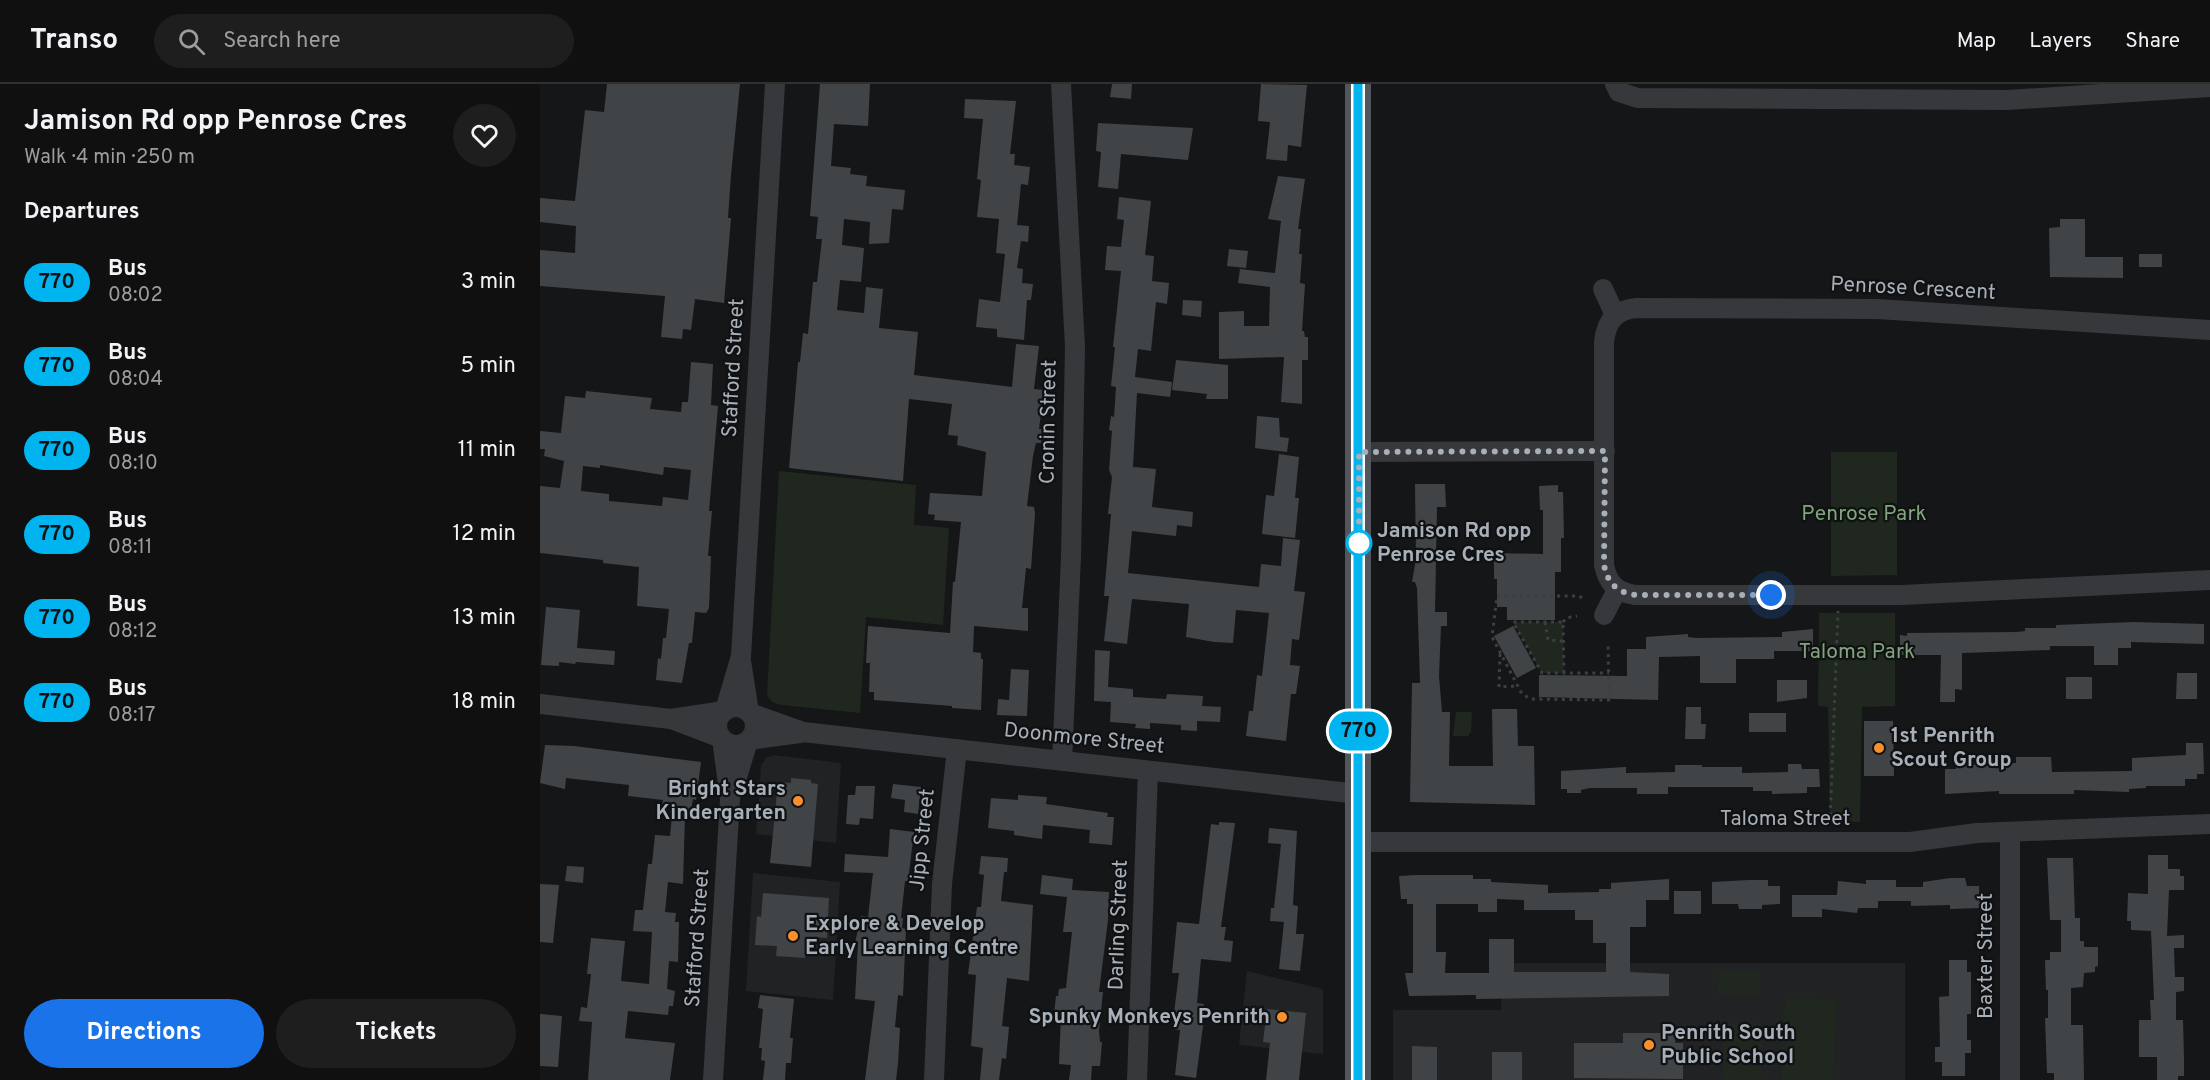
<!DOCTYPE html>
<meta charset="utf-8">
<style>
:root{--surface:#101011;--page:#1e1e1f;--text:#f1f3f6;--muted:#9c9d9f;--line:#303031;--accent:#1a73e8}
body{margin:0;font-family:Overpass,sans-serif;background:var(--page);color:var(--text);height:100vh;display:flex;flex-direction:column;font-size:22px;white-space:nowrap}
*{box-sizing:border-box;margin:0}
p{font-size:20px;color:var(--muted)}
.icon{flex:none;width:33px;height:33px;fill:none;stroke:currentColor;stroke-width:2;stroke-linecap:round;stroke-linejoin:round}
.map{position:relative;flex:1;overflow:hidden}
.drawer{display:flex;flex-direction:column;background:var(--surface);width:540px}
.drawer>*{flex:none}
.badge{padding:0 12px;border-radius:20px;font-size:21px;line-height:39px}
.you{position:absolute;width:30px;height:30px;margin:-15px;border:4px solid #fff;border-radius:50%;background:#1a73e8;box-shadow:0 0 0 9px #1a73e833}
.map>.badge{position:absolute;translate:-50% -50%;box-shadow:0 0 0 3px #fff}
h2{padding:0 24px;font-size:22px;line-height:54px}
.round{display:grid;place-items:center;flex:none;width:63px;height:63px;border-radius:32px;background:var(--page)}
.head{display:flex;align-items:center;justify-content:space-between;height:102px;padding:0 24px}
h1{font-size:28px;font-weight:700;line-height:45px}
.button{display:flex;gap:12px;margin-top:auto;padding:12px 24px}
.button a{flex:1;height:69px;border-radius:36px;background:var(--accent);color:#fff;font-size:24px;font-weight:700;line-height:69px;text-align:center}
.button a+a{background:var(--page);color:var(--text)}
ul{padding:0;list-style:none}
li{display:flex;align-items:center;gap:18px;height:84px;padding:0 24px}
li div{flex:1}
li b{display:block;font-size:22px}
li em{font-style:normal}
li .badge{min-width:66px;font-weight:700;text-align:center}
header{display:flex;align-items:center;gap:36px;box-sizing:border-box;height:84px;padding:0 30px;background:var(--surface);border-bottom:2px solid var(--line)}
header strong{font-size:28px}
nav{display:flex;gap:33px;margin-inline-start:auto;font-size:21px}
.search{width:420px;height:54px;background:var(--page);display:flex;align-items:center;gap:15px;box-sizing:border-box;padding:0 21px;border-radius:33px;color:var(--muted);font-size:22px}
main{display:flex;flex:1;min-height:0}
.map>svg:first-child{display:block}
</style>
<header>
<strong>Transo</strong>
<div class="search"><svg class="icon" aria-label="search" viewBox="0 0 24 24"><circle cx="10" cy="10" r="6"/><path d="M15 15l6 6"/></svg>Search here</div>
<nav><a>Map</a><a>Layers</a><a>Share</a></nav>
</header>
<main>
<section class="drawer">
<div class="head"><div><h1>Jamison Rd opp Penrose Cres</h1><p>Walk · 4 min · 250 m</p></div><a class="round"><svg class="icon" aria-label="heart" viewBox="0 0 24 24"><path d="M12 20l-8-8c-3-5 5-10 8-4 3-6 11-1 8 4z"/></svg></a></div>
<h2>Departures</h2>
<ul>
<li><span class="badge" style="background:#00b5ef;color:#111">770</span><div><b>Bus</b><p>08:02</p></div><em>3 min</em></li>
<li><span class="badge" style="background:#00b5ef;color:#111">770</span><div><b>Bus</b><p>08:04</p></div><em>5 min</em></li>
<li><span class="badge" style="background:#00b5ef;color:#111">770</span><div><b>Bus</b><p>08:10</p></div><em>11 min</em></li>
<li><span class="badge" style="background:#00b5ef;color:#111">770</span><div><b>Bus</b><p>08:11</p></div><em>12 min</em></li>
<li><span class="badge" style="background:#00b5ef;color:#111">770</span><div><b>Bus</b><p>08:12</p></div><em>13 min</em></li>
<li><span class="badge" style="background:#00b5ef;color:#111">770</span><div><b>Bus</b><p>08:17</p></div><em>18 min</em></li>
</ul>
<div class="button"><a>Directions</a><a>Tickets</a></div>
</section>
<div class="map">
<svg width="1670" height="996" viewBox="0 0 1670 996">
<rect width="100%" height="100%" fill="#151617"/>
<g fill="#212224">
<path d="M234,671L301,679L296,759L216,750L221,681L227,673Z"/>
<path d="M213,789L300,798L293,916L206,907Z"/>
<path d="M962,879H1365V996H853V926H961Z"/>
<path d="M707,887L783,905V970L699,961Z"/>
</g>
<g fill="#1f271f">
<path d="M1291,368H1357V491L1291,492Z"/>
<path d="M239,387L376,401L374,441L409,444L403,541L326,533L320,629L241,621L232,618L227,611Z"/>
<path d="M1279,529H1355V622L1322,623L1320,738L1290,737L1288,623L1278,622Z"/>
<path d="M973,538H1023L1024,589H1002Z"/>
<path d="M916,628H932L931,648L928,652H913Z"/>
<path d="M1179,887H1220V910H1178Z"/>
<path d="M1245,914L1297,916L1293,996H1241Z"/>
<rect x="1183" y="939" width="38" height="57"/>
</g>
<g fill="#414447" fill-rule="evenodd">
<path d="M67,0H200L191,91L188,134H191L184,219L155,215L151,246L143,245L142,255L121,253L125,212L0,202V166L35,169L36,142L0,138V114L35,117L45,26L64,28Z"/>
<path d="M280,0H330L328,42L294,40L291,82L311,84L310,90L327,92L326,102L365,106L363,126L352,125L349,159L329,160L330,138L304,135L302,161L324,164L321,198L300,196L297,226L324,229L326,203L343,205L339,244L378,248L374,291L472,303L476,260L499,262L494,305L504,306L499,345H503L501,359H496L493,372L487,422L494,423L495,430L491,485L486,484L482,524H488V547L434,542L433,568L441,569V575H443L441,626L412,624V622L334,616V608H329L330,579H326L328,542L410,549L413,498H415L421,438L394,436L395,431L388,430L390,409L442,412L446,368L417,361L418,352L408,351L412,320L369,315L363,397L249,384L258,278H260L263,249L268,250L273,198H277L282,155H276L278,133L270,132Z"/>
<path d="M572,0H592L591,15L570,13Z"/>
<path d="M721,0L767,1L761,63L748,61L747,77L726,75L730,38L718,37Z"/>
<path d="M425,15L476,17L470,70H475L474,81L490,83L488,101L481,100L477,141L489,142L488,158L481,157L477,184L483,185L482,199L493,200L491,216H487L484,256L457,253V245L436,243L439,215L460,218L465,170L456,169L459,135L437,133L441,96L437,95L443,35L424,34Z"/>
<path d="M558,39L653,44L648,76L581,70L578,105L558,103L561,68L556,67Z"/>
<path d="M738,92L765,95L758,145H761L759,170H762L760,199L765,200L762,247H764L765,253H768V276H762V320L741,318L744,273L679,275V228L704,227V242H729L730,203L698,199L700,185L735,189L741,137L728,135Z"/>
<path d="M579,113L611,117L605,171L614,172L612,197L629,199L627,220L616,218L611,267L598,265L595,293L632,298L630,313L597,309L593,383L616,385L612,423L653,428L652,443L637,441L636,452L592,447L588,489L719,503L721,480L741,482L743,454L760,456L754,507L765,508L759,556L752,555L750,581L760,582L756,610H751L746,657L706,652L709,627H713L717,591L722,592L729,529L696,526L693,559L674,558L646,553L649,520L592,515L587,560L564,557L569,512H564L571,430H568L572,393L569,386L572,347L569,346L571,332L574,333L576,303L571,302L575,263H573L581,187L565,186L567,162L581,163L584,136L577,135Z"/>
<path d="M1520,135H1545V173H1583V194L1510,193L1509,144L1520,143Z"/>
<path d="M689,165L708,167L706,184L687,182Z"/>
<rect x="1599" y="170" width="23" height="13"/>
<path d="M643,216L662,217L661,233L642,231Z"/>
<path d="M636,276L688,281V315H666L667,310L632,306Z"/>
<path d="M151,278L173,280L171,321L178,322L169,427H172L168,472H171L169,524L166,529L155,528L152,559H149L142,599L116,596L118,574L121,575L123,554H126L129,525L97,522L99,483L63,479V476L0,469V402L20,404L24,377L4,372L5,365H0V347L21,349L25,312L45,314L46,307L112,314L110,325L141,328L142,318H148ZM60,381L123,391L124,383L151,386L148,416L123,413L122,422L69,417V410L41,407L43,382L60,384Z"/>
<path d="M717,332L739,334L740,353L749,354L747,368L715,364Z"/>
<path d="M739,370L759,373L755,414H759L755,454L722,450L726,411L734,412Z"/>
<path d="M875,400H905L906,423H897L895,528H907V542H901L899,592L902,628H910L909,682H953L952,625H977L978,662H994L995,721L870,718L872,599H880L877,504L875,498H872L876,475Z"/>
<path d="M1018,401V408H1023L1024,454H1021V488H1015V536H967V523H957V495H954V469L1003,470V426H1000L999,402Z"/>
<path d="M6,523L40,526L37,564L75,567L74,581L36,578L35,580L19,578V582L1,581Z"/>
<path d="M1594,538L1664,540V560L1591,558V564H1578V581H1554V562H1510V566L1422,569V606L1415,605V618H1400L1401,571H1360V551L1367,552V549L1477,548L1485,547V544H1516V541Z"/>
<path d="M973,542L996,584L977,594L954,552Z"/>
<path d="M1273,545V567H1234V575H1196V599H1160V572L1119,573L1118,616L999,613V591L1087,592V565H1106V553L1148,550V553L1156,554L1242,553V548Z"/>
<path d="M555,566L570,567L568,603L593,605V613L626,615L627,610L663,612L662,622L681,623L680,638L657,637V647L641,646V641L610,639V645L595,644L596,640L570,638L571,618L554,617Z"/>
<path d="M471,585L489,586L487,632L457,631L458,615L469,616Z"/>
<path d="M1637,589H1657V615H1636Z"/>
<rect x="1526" y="593" width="26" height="22"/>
<path d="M1237,596H1267V614L1237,618Z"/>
<path d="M1146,623H1161V640H1166L1165,655H1145Z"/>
<rect x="1209" y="629" width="37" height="19"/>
<path d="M1324,637H1353L1354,692H1324Z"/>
<path d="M1646,659H1663L1664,690H1657V695H1645V702H1606V704L1589,705V708L1534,706V710H1459V707L1405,710V685H1416V681L1476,679V673H1511L1512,688L1592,687V674L1646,671Z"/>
<path d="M5,661L34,662L161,678L156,716L153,715L150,731H145L143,800L128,798L125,828L136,829L135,838H139L138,878L129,877L127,905L135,907L133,922H129L128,931L88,927L85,954L135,959L130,996H48L52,938L39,937L41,923L47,924L51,890H47L51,854L85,857L81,897L109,900L112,848L93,847L95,826H103L108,780H112L115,751L130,752L133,722L122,721L123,716L88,712L89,701L26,694L25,705L0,699Z"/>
<path d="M1248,680H1261L1262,685H1279L1280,703H1267V709L1232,710V707H1213V703H1128V710H1097V704H1050L1041,706V709H1027V705H1021V687L1086,683V689L1135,688V681H1162V683H1202V689L1248,688Z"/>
<path d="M251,694L271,696V699L278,700L271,783L230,779L238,698L251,699Z"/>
<path d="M353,700L381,703L378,730L364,728L365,716L351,714Z"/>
<path d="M316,702H335L333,735L320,734L319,741L306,740L308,711H315Z"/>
<path d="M478,711L507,713L506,720L568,729L567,733H574L572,761L549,759L550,746L503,741L502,755L474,751V747L448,744L451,714L478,716Z"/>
<path d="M679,738L695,739L681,843H686L684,856L693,857L691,878L661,875L657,919L664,920L662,935H664L656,994L635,991L640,946L632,945L639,889H632L637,838L659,840L671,740L679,741Z"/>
<path d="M729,744L757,747L753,821L758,822L756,850H764L760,887L739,885L744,838L730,837L731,824H734L741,760L728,759Z"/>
<path d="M350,745L374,748L368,797H365L361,834H363L362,844L366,845L363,912L358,911L355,943L360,944L358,979L356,996H325L335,917L315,915L318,859H315L321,832L328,833L333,789L304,788L305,770L348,773Z"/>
<path d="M1608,771H1628V785H1640V792H1644V806H1629L1627,852L1644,851V864H1634L1635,893H1644V907L1636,908V936H1643L1644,974V992H1638V996H1617V973H1599V936H1611L1610,916H1614L1611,847L1591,846V837H1587L1588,809L1608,810Z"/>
<path d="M441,772L468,774L467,788H464L461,817L493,821L489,897L467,894L462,942L469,943L466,975L462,974L459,996H440L443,964L431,962L436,891L428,890L437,823H441L444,791L439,790Z"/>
<path d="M1507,774H1533L1535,834H1540V857H1544V863H1558V882L1555,883V888L1544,889L1543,903L1531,904V941H1543L1544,996H1514V989H1507L1505,934H1508V906H1506L1505,876H1510V868H1521V836H1510Z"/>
<path d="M27,782L44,783L43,799L25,797Z"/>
<path d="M502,791L533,795L532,806L569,808L568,836L559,908H563L559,947L560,958H562L560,982H552L551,996H529L531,981L519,980L521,932L514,930L516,912H518L519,905L526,904L532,848H523L527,813L500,810Z"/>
<path d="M876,791H933V795H951V798L1008,801V809L1059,808V805H1071V799L1129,795V816H1106V843H1090V888L1129,890V912L936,915V911L869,912L865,889H873V820H867V815H861L859,792ZM957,815L984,816V826H1035V836H1053V859H1066V888H974V855H949V889H905L906,868H896V820H938V828H957Z"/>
<path d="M1410,794H1425L1427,802H1439L1440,824L1410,825V821L1371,822V817H1338V824H1318L1317,829L1282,825V833H1252V811H1297L1298,797L1326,800V796H1356V803H1383V798Z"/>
<path d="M1209,796H1228V802H1240V820L1222,821V825H1199L1198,820H1172V798Z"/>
<path d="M0,800L19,801L13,859L0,858Z"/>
<rect x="1134" y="807" width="27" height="23"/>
<path d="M223,809L289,814L287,854L273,853L272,865H266L265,874L236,872L237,862L215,861L217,832L221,833Z"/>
<path d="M1409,876H1427V888H1431V930H1427V956H1431V969H1425V992H1402V978H1395V963H1400L1399,913L1409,912Z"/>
<path d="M220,911L254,915L250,954H253L251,979H246L245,996H223L225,977L221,976L222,964H219L223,925L218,924Z"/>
<path d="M727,925L766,929L759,996H726L730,959L723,958Z"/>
<path d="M0,930L22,932L18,983L0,982Z"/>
<path d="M1083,949H1135V959H1143V995L1034,994V959H1083Z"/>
<path d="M872,962L897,963V996H872Z"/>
<rect x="952" y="968" width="30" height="28"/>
</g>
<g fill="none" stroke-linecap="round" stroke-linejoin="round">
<g stroke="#3c3f43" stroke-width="3" stroke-dasharray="3 4.5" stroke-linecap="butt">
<path d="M1042,514L1039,512H957L952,553L982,610L991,615L1069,616L1068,558"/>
<path d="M1005,538L1008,556L1023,557"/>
<path d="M1023,538L1026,534L1037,532"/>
<path d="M960,570L959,603L978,602"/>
<path d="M1024,589L1023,538H973L1002,589H1069"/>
<path d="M1290,739L1298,527"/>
</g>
<g stroke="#36383c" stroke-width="20">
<path d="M521,0L535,263L531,473L522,677"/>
<path d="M1075,0L1079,8L1098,14L1467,16L1670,3"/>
<path d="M1063,205L1075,231"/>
<path d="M1670,246L1337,225L1096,224C1075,226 1066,238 1064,258V481C1068,500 1076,508 1095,511H1362L1670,496"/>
<path d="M819,368L1065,367"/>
<path d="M1064,531L1077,506"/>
<path d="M201,577L209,628"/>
<path d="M0,620L131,635L184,627"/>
<circle cx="196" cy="642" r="19"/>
<path d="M185,626L201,572L235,0"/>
<path d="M210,629L263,648L819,710"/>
<path d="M131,635L181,654"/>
<path d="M209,656L260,649"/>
<path d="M192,709L208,657"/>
<path d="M819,758H1370L1437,749L1670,740"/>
<path d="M173,996L190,715L182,655"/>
<path d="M394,996L402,800L417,665"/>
<path d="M597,996L608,687"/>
<path d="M1470,996V749"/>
</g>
<path stroke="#52565c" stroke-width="26" d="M818,996V0"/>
</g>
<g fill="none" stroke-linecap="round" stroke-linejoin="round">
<g stroke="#fff" stroke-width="14">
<path id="line" d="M818,996V0"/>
</g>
<use href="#line" stroke="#00b5ef" stroke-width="9"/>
<path stroke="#a7afb8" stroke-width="6" stroke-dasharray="0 10.8" d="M819,459V368L1065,367L1064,481C1068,500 1077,508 1095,511H1231"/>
</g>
<circle fill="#fff" stroke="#00b5ef" stroke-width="3" cx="819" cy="459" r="12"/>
<g fill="#f9902b" stroke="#101112" stroke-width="2">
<circle cx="1339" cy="664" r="6"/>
<circle cx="258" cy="717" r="6"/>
<circle cx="253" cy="852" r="6"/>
<circle cx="742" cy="933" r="6"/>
<circle cx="1109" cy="961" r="6"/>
</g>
<g text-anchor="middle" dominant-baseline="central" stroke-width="4.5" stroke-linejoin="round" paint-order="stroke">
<g font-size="21" fill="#a7afb8" stroke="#101112">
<text transform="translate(1373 205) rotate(3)">Penrose Crescent</text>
<text transform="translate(194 284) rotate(-87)">Stafford Street</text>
<text transform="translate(509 338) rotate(-89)">Cronin Street</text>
<text transform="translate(544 655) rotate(6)">Doonmore Street</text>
<text x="1245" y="735">Taloma Street</text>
<text transform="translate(383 756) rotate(-84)">Jipp Street</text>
<text transform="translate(579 841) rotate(-88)">Darling Street</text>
<text transform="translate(158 854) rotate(-86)">Stafford Street</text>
<text transform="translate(1446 872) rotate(-90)">Baxter Street</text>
</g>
<g font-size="21" fill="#81a47d" stroke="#101112">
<text x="1324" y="430">Penrose Park</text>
<text x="1317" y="568">Taloma Park</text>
</g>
<g font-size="21" font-weight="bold" fill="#a7afb8" stroke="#101112" text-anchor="start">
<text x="837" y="447">Jamison Rd opp<tspan x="837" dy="24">Penrose Cres</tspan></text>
</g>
<g font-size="21" font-weight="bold" fill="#a7afb8" stroke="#101112" text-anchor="start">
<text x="1351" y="652">1st Penrith<tspan x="1351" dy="24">Scout Group</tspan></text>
<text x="246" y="705" text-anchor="end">Bright Stars<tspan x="246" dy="24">Kindergarten</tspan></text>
<text x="265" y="840">Explore &amp; Develop<tspan x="265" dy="24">Early Learning Centre</tspan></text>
<text x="730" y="933" text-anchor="end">Spunky Monkeys Penrith</text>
<text x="1121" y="949">Penrith South<tspan x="1121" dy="24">Public School</tspan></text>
</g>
</g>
</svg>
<div class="you" style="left:1231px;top:511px"></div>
<b class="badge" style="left:819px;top:647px;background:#00b5ef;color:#111">770</b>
</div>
</main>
